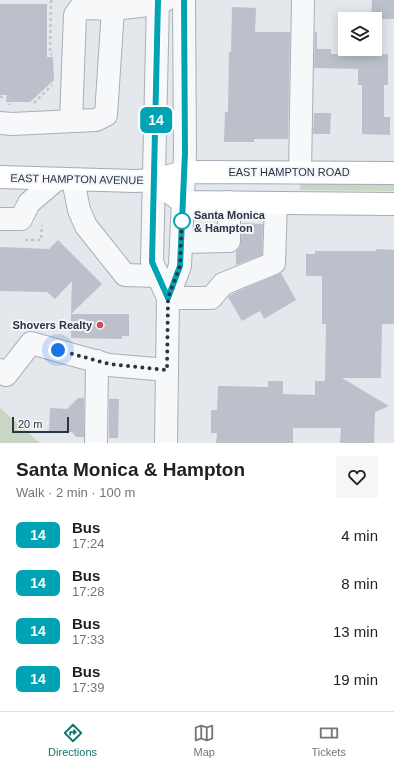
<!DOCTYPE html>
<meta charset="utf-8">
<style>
:root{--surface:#fff;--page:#f6f6f6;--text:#202124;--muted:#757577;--line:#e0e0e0;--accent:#0f766e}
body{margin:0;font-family:Arial,sans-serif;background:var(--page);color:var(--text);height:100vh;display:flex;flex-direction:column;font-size:15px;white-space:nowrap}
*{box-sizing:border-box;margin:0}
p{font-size:13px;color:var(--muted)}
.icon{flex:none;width:22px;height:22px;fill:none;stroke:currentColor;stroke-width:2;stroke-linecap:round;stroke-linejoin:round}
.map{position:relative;height:443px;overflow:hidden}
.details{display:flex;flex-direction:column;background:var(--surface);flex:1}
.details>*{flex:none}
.badge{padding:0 8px;border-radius:6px;font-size:14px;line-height:26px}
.buttons{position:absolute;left:338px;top:12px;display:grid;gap:8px}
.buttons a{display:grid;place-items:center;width:44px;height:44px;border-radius:0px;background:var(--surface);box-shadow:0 2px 10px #0003;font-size:20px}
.scale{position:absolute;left:12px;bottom:10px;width:57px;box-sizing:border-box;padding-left:4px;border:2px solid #2b3445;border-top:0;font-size:11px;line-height:14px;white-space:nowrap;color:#2b3445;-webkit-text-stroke:3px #f4f6f9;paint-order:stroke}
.you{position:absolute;width:20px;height:20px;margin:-10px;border:3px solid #fff;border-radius:50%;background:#1a73e8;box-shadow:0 0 0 6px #1a73e833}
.map>.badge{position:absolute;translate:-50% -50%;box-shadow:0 0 0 2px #fff}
.round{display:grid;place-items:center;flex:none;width:42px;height:42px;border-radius:0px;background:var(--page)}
.head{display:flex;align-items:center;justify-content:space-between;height:68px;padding:0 16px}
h1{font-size:19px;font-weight:700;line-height:30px}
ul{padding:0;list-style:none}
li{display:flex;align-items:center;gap:12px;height:48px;padding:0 16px}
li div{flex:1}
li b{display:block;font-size:15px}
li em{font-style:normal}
li .badge{min-width:44px;font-weight:700;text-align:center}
.tab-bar{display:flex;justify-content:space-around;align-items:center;height:56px;border-top:1px solid var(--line);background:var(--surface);font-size:11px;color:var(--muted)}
.tab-bar a{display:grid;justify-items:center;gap:2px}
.tab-bar .active{color:var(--accent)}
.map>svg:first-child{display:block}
</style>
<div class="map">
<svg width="394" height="443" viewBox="0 0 394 443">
<rect width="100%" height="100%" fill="#e4e7ec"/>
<g fill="#c9d6c5">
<path d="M394,182V191L300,190V184Z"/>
<path d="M0,408L40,443H0Z"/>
</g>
<g fill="#bbc0ca">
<path d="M372,0H394V19H371Z"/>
<path d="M0,4H47V57H53L54,80L30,102H6L7,95H0Z"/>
<path d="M232,7L256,8L255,32H290L288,139H254V142H224L225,112H228L229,52H231Z"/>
<path d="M315,32H317V49H331V54H388V85H384V117H390V135L362,134V85H358V69L314,68Z"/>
<path d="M314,113H331L330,134H313Z"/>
<path d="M242,223L263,224L262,255L236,265V251L240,247L241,241Z"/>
<path d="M58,240L102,284L71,314L72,281L55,299L47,292L0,291V247L49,249Z"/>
<path d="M376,249L394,250V324H382L381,378H342L389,406L375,412L374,443H340L341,428H293V443H216L217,433H211V410H217L218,386L268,387V381H283V394L315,395V381H325L326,324H322V276H306V254H315V251H376Z"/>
<path d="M281,273L296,300L264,319L260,311L242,321L228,297L234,293Z"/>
<path d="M71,314H129V336H122V339L71,338Z"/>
<path d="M78,398H84V437H76L72,432L49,431L50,408L67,409Z"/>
<path d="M109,399H119L118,438H109Z"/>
</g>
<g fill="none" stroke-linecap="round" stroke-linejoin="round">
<g stroke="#a9aeb7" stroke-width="24">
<g id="minor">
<path d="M158,0L152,262L168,298"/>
<path d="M71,121L75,15L80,8L113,9"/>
<path d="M0,123L12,124L96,120L106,115L113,9L158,4L165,0"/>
<path d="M300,172L303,0"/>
<path d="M73,180L79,210L86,226L125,275L158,276"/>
<path d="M0,219H21L29,203L56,180"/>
<path d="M181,242L229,241V202"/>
<path d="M168,298H211L223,284L274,263L276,203"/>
<path d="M0,370L6,375L31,343L109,365L167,370"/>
<path d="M96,443L97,361"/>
<path d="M166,443L168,298L180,266L185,153L184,0"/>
</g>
</g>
<g stroke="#a3abb8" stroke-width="24">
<g id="major">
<path d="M0,177L135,181L154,180L184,172L394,173"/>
<path d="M154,180L182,202L394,204"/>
</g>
</g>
<g stroke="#c2c5cb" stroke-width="2.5" stroke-dasharray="3 3" stroke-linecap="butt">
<path d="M51,0L50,53L52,55"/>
<path d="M0,97H11L9,105"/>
<path d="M34,103L52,85"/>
<path d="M25,240H41L42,225"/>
</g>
<use href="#minor" stroke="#f7f8fa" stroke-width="22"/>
<use href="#major" stroke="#fff" stroke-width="22"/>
</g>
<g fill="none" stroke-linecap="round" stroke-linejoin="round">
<g stroke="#fff" stroke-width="9">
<path id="line" d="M158,0L152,262L168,298L180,266L185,153L184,0"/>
</g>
<use href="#line" stroke="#00a3b4" stroke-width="6"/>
<path stroke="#2b3445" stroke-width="4" stroke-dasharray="0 7.2" d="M58,350L109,364L167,370L168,298L180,266L182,216V221"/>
</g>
<circle fill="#fff" stroke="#00a3b4" stroke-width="2" cx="182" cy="221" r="8"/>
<circle fill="#d1495b" stroke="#f4f6f9" stroke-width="1.5" cx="100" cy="325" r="4"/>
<g text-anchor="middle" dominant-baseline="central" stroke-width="4" stroke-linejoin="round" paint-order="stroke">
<g font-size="11" fill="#2b3445" stroke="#f4f6f9">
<text x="289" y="172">EAST HAMPTON ROAD</text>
<text transform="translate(77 179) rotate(1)">EAST HAMPTON AVENUE</text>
</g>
<g font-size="11" font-weight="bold" fill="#2b3445" stroke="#f4f6f9" text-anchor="start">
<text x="194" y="215">Santa Monica<tspan x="194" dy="13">&amp; Hampton</tspan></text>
</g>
<g font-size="11" font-weight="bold" fill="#2b3445" stroke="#f4f6f9" text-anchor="end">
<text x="92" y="325">Shovers Realty</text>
</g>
</g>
</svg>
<div class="buttons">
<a><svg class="icon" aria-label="layers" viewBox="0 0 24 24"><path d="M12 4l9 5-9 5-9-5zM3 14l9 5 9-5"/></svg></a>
</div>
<div class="scale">20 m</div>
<div class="you" style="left:58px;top:350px"></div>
<b class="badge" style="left:156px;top:120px;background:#00a3b4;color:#fff">14</b>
</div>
<section class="details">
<div class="head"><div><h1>Santa Monica &amp; Hampton</h1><p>Walk · 2 min · 100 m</p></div><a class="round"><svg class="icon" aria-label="heart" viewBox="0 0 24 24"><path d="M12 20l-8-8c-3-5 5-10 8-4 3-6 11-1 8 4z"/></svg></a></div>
<ul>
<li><span class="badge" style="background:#00a3b4;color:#fff">14</span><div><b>Bus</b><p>17:24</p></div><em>4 min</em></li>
<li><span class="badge" style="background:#00a3b4;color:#fff">14</span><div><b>Bus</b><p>17:28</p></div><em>8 min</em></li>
<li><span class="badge" style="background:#00a3b4;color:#fff">14</span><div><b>Bus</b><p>17:33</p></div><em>13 min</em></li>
<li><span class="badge" style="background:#00a3b4;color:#fff">14</span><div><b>Bus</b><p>17:39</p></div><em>19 min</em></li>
</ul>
</section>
<nav class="tab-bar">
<a class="active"><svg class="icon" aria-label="directions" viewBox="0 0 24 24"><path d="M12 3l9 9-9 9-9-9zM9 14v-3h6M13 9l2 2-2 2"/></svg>Directions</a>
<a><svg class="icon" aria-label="map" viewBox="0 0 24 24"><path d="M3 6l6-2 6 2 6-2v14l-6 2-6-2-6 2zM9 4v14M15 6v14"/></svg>Map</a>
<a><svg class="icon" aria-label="tickets" viewBox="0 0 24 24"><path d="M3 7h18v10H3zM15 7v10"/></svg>Tickets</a>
</nav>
